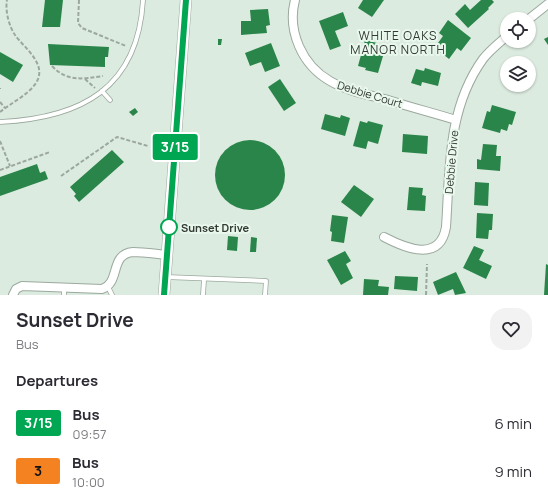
<!DOCTYPE html>
<style>
:root{--surface:#fff;--page:#f2f2f3;--text:#2b2b33;--muted:#7c7c81}
body{margin:0;font-family:Manrope,sans-serif;background:var(--page);color:var(--text);height:100vh;display:flex;flex-direction:column;font-size:15px;white-space:nowrap}
*{box-sizing:border-box;margin:0}
p{font-size:13px;color:var(--muted)}
.icon{flex:none;width:22px;height:22px;fill:none;stroke:currentColor;stroke-width:2;stroke-linecap:round;stroke-linejoin:round}
.map{position:relative;height:295px;overflow:hidden}
.details{display:flex;flex-direction:column;background:var(--surface);flex:1}
.details>*{flex:none}
.badge{padding:0 8px;border-radius:3px;font-size:14px;line-height:26px}
.fabs{position:absolute;left:500px;top:12px;display:grid;gap:8px}
.fabs a{display:grid;place-items:center;width:36px;height:36px;border-radius:50%;background:var(--surface);box-shadow:0 1px 3px #0004;font-size:20px}
.map>.badge{position:absolute;translate:-50% -50%;box-shadow:0 0 0 2px #fff}
h2{padding:0 16px;font-size:15px;line-height:36px}
.round{display:grid;place-items:center;flex:none;width:42px;height:42px;border-radius:16px;background:var(--page)}
.headline{display:flex;align-items:center;justify-content:space-between;height:68px;padding:0 16px}
h1{font-size:19px;font-weight:700;line-height:30px}
ul{padding:0;list-style:none}
li{display:flex;align-items:center;gap:12px;height:48px;padding:0 16px}
li div{flex:1}
li b{display:block;font-size:15px}
li em{font-style:normal}
li .badge{min-width:44px;font-weight:700;text-align:center}
.map>svg:first-child{display:block}
</style>
<div class="map">
<svg width="548" height="295" viewBox="0 0 548 295">
<rect width="100%" height="100%" fill="#dcebdf"/>
<g fill="#2a854a">
<path d="M45,0H63L60,27H42Z"/>
<path d="M363,0H384L372,17L358,8Z"/>
<path d="M481,0H492L494,2L488,8L489,9L468,28L455,14L465,4L470,10Z"/>
<path d="M268,9L270,25L266,26L267,33L241,35V21H251L250,10Z"/>
<path d="M343,12L348,26L335,31L341,46L330,50L319,21Z"/>
<path d="M448,20L471,38L461,51L457,48L449,59L439,51L443,46L438,43L443,36L439,33Z"/>
<path d="M548,37V45L544,39Z"/>
<path d="M218,39H222L221,45H218Z"/>
<path d="M365,40L377,43L374,54L383,56L378,73L365,70L366,68L358,66Z"/>
<path d="M271,43L280,66L265,72L261,62L250,66L245,53Z"/>
<path d="M48,44L109,47L108,57H105V67L50,65Z"/>
<path d="M0,52L23,65L13,82L0,74Z"/>
<path d="M522,57L528,63H516Z"/>
<path d="M425,68L441,73L438,86L422,82L421,86L411,83L416,69L424,71Z"/>
<path d="M280,79L296,103L284,111L268,87Z"/>
<path d="M492,105L516,112L512,125L509,124L507,131L501,129L500,133L482,128L487,111L490,112Z"/>
<path d="M135,108L138,112L133,116L129,112Z"/>
<path d="M325,114L340,118L341,115L350,118L345,136L321,129Z"/>
<path d="M360,121L367,123L368,121L383,125L378,144L368,141L366,149L353,146Z"/>
<path d="M403,134L428,136L427,154L402,152Z"/>
<circle cx="250" cy="175" r="35"/>
<path d="M483,144L497,145L496,156H501L500,171L477,169V159L481,160Z"/>
<path d="M112,150L124,162L79,202L74,196L76,194L70,187Z"/>
<path d="M37,164L40,173L45,171L48,179L0,196V177Z"/>
<path d="M475,182L489,183L488,206L474,205Z"/>
<path d="M354,185L374,199L361,217L341,202Z"/>
<path d="M409,187L423,188L422,195L426,196L425,211L407,210Z"/>
<path d="M477,213L493,214L492,230H489L488,239L476,238Z"/>
<path d="M332,215L348,217L344,243L331,241L332,232L330,231Z"/>
<path d="M228,236L238,237L237,251L227,250Z"/>
<path d="M251,237L257,238L256,252H250Z"/>
<path d="M474,246L484,250L479,260L492,266L486,279L463,268Z"/>
<path d="M345,251L351,261L346,264L353,278L341,285L327,260Z"/>
<path d="M546,264L548,265V295H544Z"/>
<path d="M456,272L466,293L455,295L453,289L438,295L433,282Z"/>
<path d="M395,276L418,277L417,291L394,289Z"/>
<path d="M364,279L379,280L378,286L389,287L388,295H363Z"/>
</g>
<g fill="none" stroke-linecap="round" stroke-linejoin="round">
<g stroke="#9ba99e" stroke-width="5.5">
<g id="service">
<path d="M102,91L110,100"/>
<path d="M0,122C82,118 138,88 143,0"/>
<path d="M166,277L266,281L265,295"/>
<path d="M108,287L112,295"/>
<path d="M64,295V288"/>
<path d="M203,295L204,280"/>
</g>
</g>
<g stroke="#9ba99e" stroke-width="10">
<g id="minor">
<path d="M295,0C287,31 302,65 330,81C347,91 369,95 388,100C410,107 433,113 456,120"/>
<path d="M529,19L548,4"/>
<path d="M384,237C405,248 440,263 446,227C450,169 447,109 483,59C489,51 499,43 507,36"/>
<path d="M13,295L16,289L22,286L102,289C121,283 109,254 133,252C144,252 156,254 167,255"/>
</g>
</g>
<g stroke="#9ba99e" stroke-width="12">
<path id="secondary" d="M164,295L186,0"/>
</g>
<g stroke="#9ca89f" stroke-width="2" stroke-dasharray="4 2" stroke-linecap="butt">
<path d="M79,0L78,23L82,28L126,46"/>
<path d="M52,66C67,82 83,79 103,76"/>
<path d="M85,79L95,88"/>
<path d="M0,88V89"/>
<path d="M0,102L5,108"/>
<path d="M0,112C11,103 28,95 36,83C48,64 24,48 15,35C9,26 5,11 7,0"/>
<path d="M0,141L10,166"/>
<path d="M0,170L50,152"/>
<path d="M61,176L117,137L148,146"/>
<path d="M426,295L427,264"/>
</g>
<use href="#service" stroke="#fff" stroke-width="4"/>
<use href="#minor" stroke="#fff" stroke-width="8"/>
<use href="#secondary" stroke="#fff" stroke-width="11"/>
</g>
<g fill="none" stroke-linecap="round" stroke-linejoin="round">
<g stroke="#fff" stroke-width="9">
<path id="line" d="M164,295L186,0"/>
</g>
<use href="#line" stroke="#00a651" stroke-width="6"/>
</g>
<circle fill="#fff" stroke="#00a651" stroke-width="2" cx="169" cy="227" r="8"/>
<g text-anchor="middle" dominant-baseline="central" stroke-width="4" stroke-linejoin="round" paint-order="stroke">
<g font-size="11" fill="#333934" stroke="#e9f8ec">
<text transform="translate(370 94) rotate(17)">Debbie Court</text>
<text transform="translate(451 162) rotate(-85)">Debbie Drive</text>
</g>
<g font-size="11" font-weight="bold" fill="#333934" stroke="#e9f8ec" text-anchor="start">
<text x="181" y="227">Sunset Drive</text>
</g>
<g font-size="12" letter-spacing="1" fill="#333934" stroke="#e9f8ec">
<text x="398" y="35">WHITE OAKS<tspan x="398" dy="14">MANOR NORTH</tspan></text>
</g>
</g>
</svg>
<div class="fabs">
<a><svg class="icon" aria-label="locate" viewBox="0 0 24 24"><circle cx="12" cy="12" r="6"/><path d="M12 2v4M12 18v4M2 12h4M18 12h4"/></svg></a>
<a><svg class="icon" aria-label="layers" viewBox="0 0 24 24"><path d="M12 4l9 5-9 5-9-5zM3 14l9 5 9-5"/></svg></a>
</div>
<b class="badge" style="left:175px;top:147px;background:#00a651;color:#fff">3/15</b>
</div>
<section class="details">
<div class="headline"><div><h1>Sunset Drive</h1><p>Bus</p></div><a class="round"><svg class="icon" aria-label="heart" viewBox="0 0 24 24"><path d="M12 20l-8-8c-3-5 5-10 8-4 3-6 11-1 8 4z"/></svg></a></div>
<h2>Departures</h2>
<ul>
<li><span class="badge" style="background:#00a651;color:#fff">3/15</span><div><b>Bus</b><p>09:57</p></div><em>6 min</em></li>
<li><span class="badge" style="background:#f58220;color:#111">3</span><div><b>Bus</b><p>10:00</p></div><em>9 min</em></li>
</ul>
</section>
